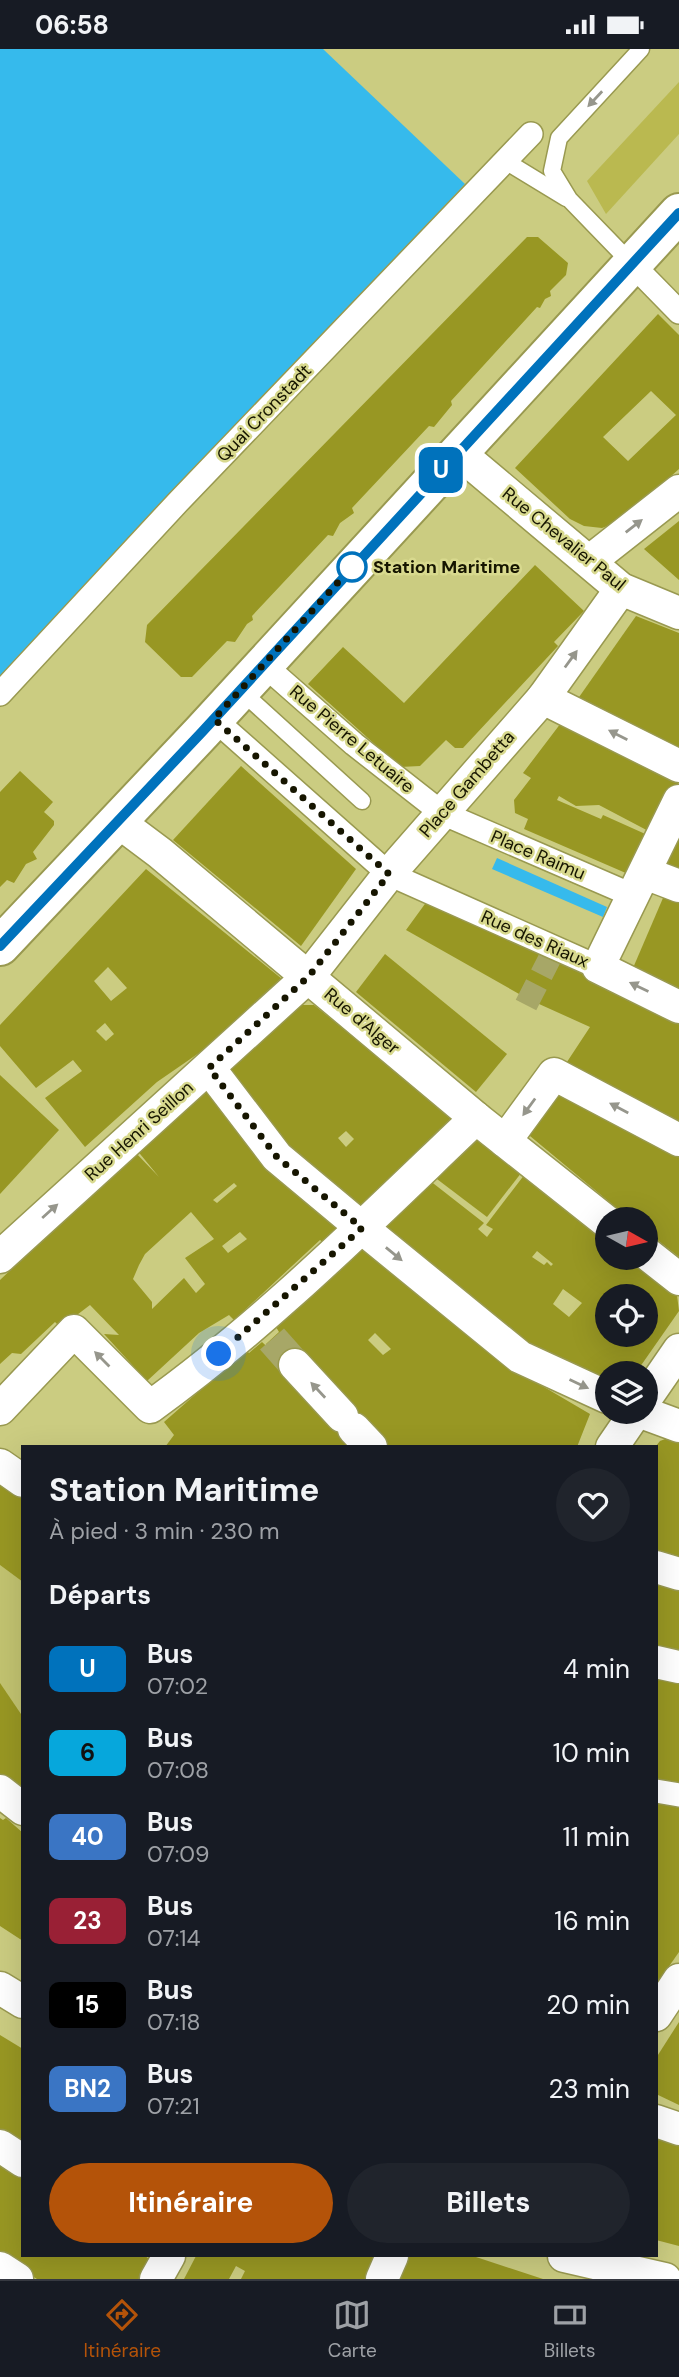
<!DOCTYPE html>
<html lang="fr">
<meta charset="utf-8">
<style>
:root{--surface:#171b24;--page:#20242c;--text:#f1f3f6;--muted:#9ea1a6;--line:#363941;--accent:#b45309}
body{margin:0;font-family:"DM Sans",sans-serif;background:var(--page);color:var(--text);height:100vh;display:flex;flex-direction:column;font-size:26px;white-space:nowrap}
*{box-sizing:border-box;margin:0}
p{font-size:23px;color:var(--muted)}
.icon{flex:none;width:38px;height:38px;fill:none;stroke:currentColor;stroke-width:2;stroke-linecap:round;stroke-linejoin:round}
.map{position:relative;flex:1;overflow:hidden}
.side{position:absolute;left:21px;top:1396px;width:637px;height:812px;display:flex;flex-direction:column;background:var(--surface);border-radius:0px;box-shadow:0 7px 28px #0002}
.side>*{flex:none}
.badge{padding:0 14px;border-radius:10px;font-size:24px;line-height:46px}
.needle{width:46px;rotate:98deg}
.fabs{position:absolute;left:595px;top:1158px;display:grid;gap:14px}
.fabs a{display:grid;place-items:center;width:63px;height:63px;border-radius:50%;background:var(--surface);box-shadow:0 7px 28px #0002;font-size:35px}
.you{position:absolute;width:35px;height:35px;margin:-18px;border:5px solid #fff;border-radius:50%;background:#1a73e8;box-shadow:0 0 0 10px #1a73e833}
.map>.badge{position:absolute;translate:-50% -50%;box-shadow:0 0 0 4px #fff}
h2{padding:0 28px;font-size:26px;line-height:63px}
.round{display:grid;place-items:center;flex:none;width:74px;height:74px;border-radius:37px;background:var(--page)}
.head{display:flex;align-items:center;justify-content:space-between;height:119px;padding:0 28px}
h1{font-size:33px;font-weight:700;line-height:52px}
.action{display:flex;gap:14px;margin-top:auto;padding:14px 28px}
.action a{flex:1;height:80px;border-radius:42px;background:var(--accent);color:#fff;font-size:28px;font-weight:700;line-height:80px;text-align:center}
.action a+a{background:var(--page);color:var(--text)}
ul{padding:0;list-style:none}
li{display:flex;align-items:center;gap:21px;height:84px;padding:0 28px}
li div{flex:1}
li b{display:block;font-size:26px}
li em{font-style:normal}
li .badge{min-width:77px;font-weight:700;text-align:center}
.status{display:flex;justify-content:space-between;align-items:center;height:49px;padding:0 35px;background:var(--surface);direction:ltr}
.status svg{height:19px;fill:currentColor}
.menu{display:flex;justify-content:space-around;align-items:center;height:98px;border-top:2px solid var(--line);background:var(--surface);font-size:19px;color:var(--muted)}
.menu a{display:grid;justify-items:center;gap:4px}
.menu .on{color:var(--accent)}
.map>svg:first-child{display:block}
</style>
<div class="status"><b>06:58</b><svg viewBox="0 0 49 12"><path d="M0 12V9h3v3zM5 12V6h3v6zM10 12V3h3v9zM15 12V0h3v12zM26 1h20v11H26zM47 4h2v5h-2z"/></svg></div>
<div class="map">
<svg width="679" height="2230" viewBox="0 0 679 2230">
<rect width="100%" height="100%" fill="#cbcc81"/>
<path fill="#c2c370" d="M0,1516L23,1533V1745L0,1728Z"/>
<path fill="#bab950" d="M679,33V85L606,165L587,132Z"/>
<g fill="#36baec">
<path d="M0,0H323L465,135L0,630Z"/>
<path d="M497,809L607,858L603,868L492,820Z"/>
</g>
<g fill="#989723" fill-rule="evenodd">
<path d="M527,188H538L568,214L566,226L550,242L551,247L545,250L540,259L537,258L451,352L452,356L434,378L429,377L352,459L354,464L340,474L333,487L328,486L252,567L253,571L247,575L235,593L227,592L192,628H181L145,593L147,576Z"/>
<path d="M658,265L679,286V420L621,472L602,479L584,477L570,470L515,419ZM651,342L676,366L628,412L603,388Z"/>
<path d="M679,472V531L644,500Z"/>
<path d="M535,516L584,562L554,593L558,597L463,699H455L446,691L420,717L400,718L308,635L343,598L404,654Z"/>
<path d="M636,567L679,584V702L577,651Z"/>
<path d="M564,670L679,732L656,786L599,756L576,757L559,747L557,751L601,770L603,766L652,788L635,828L524,780L528,770L515,764L514,751L531,729L523,724Z"/>
<path d="M241,717L356,820L301,897L173,791Z"/>
<path d="M20,722L53,753L44,763L54,772V776L33,803L37,810L26,815L14,834L7,831L0,838V743Z"/>
<path d="M679,772V828L657,820Z"/>
<path d="M146,820L282,930L212,995L157,1033L85,1098L45,1049L82,1022L73,1011L36,1039L0,997V976ZM108,918L127,939L111,952L94,932ZM105,974L114,985L106,992L96,982Z"/>
<path d="M666,842L679,847V950L630,926Z"/>
<path d="M430,848L679,967V1081L563,1019L590,978L528,950L406,881Z"/>
<path d="M385,905L507,1005L476,1043L356,943Z"/>
<path d="M302,956H314L454,1069L363,1168L303,1118L229,1021ZM346,1082L354,1090L346,1098L338,1089Z"/>
<path d="M0,1026L59,1081L0,1145Z"/>
<path d="M554,1037L679,1098V1208L646,1182V1171H631L530,1087L528,1077Z"/>
<path d="M203,1043L219,1046L343,1176L324,1194L320,1191L234,1271L229,1266L199,1284L147,1332L104,1285L119,1286L90,1256L69,1272L63,1281L55,1273L21,1305L12,1304L0,1315V1231L135,1103L159,1128L136,1100ZM234,1134L237,1137L217,1154L213,1151ZM191,1163L214,1190L185,1209L205,1235L196,1244L184,1229L152,1260V1253L133,1230L139,1216L145,1205ZM240,1183L247,1190L228,1204L222,1197Z"/>
<path d="M476,1080L525,1119L487,1168L429,1124Z"/>
<path d="M525,1125L607,1191V1209H629L677,1246L679,1262L635,1325H607V1335L543,1307L381,1179L429,1131L484,1174L478,1180L487,1188L493,1180L486,1176ZM537,1202L553,1215L551,1217L547,1213L544,1216L532,1208ZM563,1240L582,1254L569,1268L553,1255ZM607,1248H646V1286H607Z"/>
<path d="M359,1191L527,1328L590,1365L577,1398H387L378,1390L361,1398H165L174,1386L164,1373L246,1301L249,1304L262,1293L278,1308L266,1295L279,1283L276,1278ZM375,1284L391,1300L383,1306L368,1291Z"/>
<path d="M673,1387L679,1389V1514L656,1507V1397L660,1392Z"/>
<path d="M0,1430L23,1448V1533L0,1516Z"/>
<path d="M656,1527L679,1534V1606L656,1602Z"/>
<path d="M656,1623L679,1629V1741L656,1738Z"/>
<path d="M0,1634L23,1668V1745L0,1728Z"/>
<path d="M656,1748L679,1754V1903L656,1936Z"/>
<path d="M0,1769L3,1771L6,1769L23,1784V1892L0,1877Z"/>
<path d="M679,1973V2056L656,2045V2009Z"/>
<path d="M0,1986L23,2000V2098L0,2082Z"/>
<path d="M656,2082L679,2088V2197L656,2191Z"/>
<path d="M0,2109L23,2124V2207H145L152,2212L142,2230H37L0,2206Z"/>
<path d="M196,2207H382L372,2230H241L245,2222L236,2217L229,2230H184Z"/>
<path d="M405,2207H473L543,2230H397Z"/>
</g>
<g fill="none" stroke-linecap="round" stroke-linejoin="round">
<path stroke="#a7a767" stroke-width="23" stroke-dasharray="23 11" stroke-linecap="butt" d="M526,956L555,899"/>
<path stroke="#a7a767" stroke-width="32" stroke-dasharray="32 16" stroke-linecap="butt" d="M272,1290L295,1316"/>
<g stroke="#999950" stroke-width="19">
<g id="service">
<path d="M507,113L566,149"/>
<path d="M632,215L569,150L552,122L559,89L641,0"/>
<path d="M240,641L362,752"/>
</g>
</g>
<g stroke="#999950" stroke-width="26">
<g id="pedestrian">
<path d="M632,215L679,263"/>
<path d="M263,615L354,695L442,764L634,847"/>
<path d="M0,645L178,453L531,85"/>
<path d="M214,670L389,825L598,918"/>
<path d="M656,1742L679,1746"/>
</g>
</g>
<g stroke="#999950" stroke-width="35">
<g id="minor">
<path d="M458,403L621,540L679,564"/>
<path d="M590,512L679,442"/>
<path d="M543,649L679,717"/>
<path d="M679,752L598,918L679,958"/>
<path d="M116,771L160,804L476,1069L607,1173"/>
<path d="M645,824L679,837"/>
<path d="M209,1019L277,1108L362,1179L520,1308L607,1348"/>
<path d="M505,1092L554,1025L679,1091"/>
<path d="M646,1204L679,1230"/>
<path d="M0,1208L309,927L389,825L543,649L621,540"/>
<path d="M295,1316L342,1367"/>
<path d="M646,1349L679,1301"/>
<path d="M0,1360L74,1282L150,1358C268,1273 371,1169 476,1069"/>
<path d="M641,1363L679,1377"/>
<path d="M354,1380L371,1398"/>
<path d="M612,1398L636,1363"/>
<path d="M0,1416L23,1432"/>
<path d="M656,1518L679,1525"/>
<path d="M656,1613L679,1618"/>
<path d="M0,1742L23,1760"/>
<path d="M0,1939L23,1953"/>
<path d="M656,1966L679,1931"/>
<path d="M656,2072L679,2080"/>
<path d="M0,2097L23,2112"/>
<path d="M564,2207L665,2230"/>
<path d="M0,2219L17,2230"/>
<path d="M156,2230L169,2207"/>
<path d="M382,2230L392,2207"/>
</g>
</g>
<g stroke="#999950" stroke-width="42">
<path id="primary" d="M0,897L202,683L679,164"/>
</g>
<use href="#service" stroke="#fff" stroke-width="16"/>
<use href="#pedestrian" stroke="#fff" stroke-width="23"/>
<use href="#minor" stroke="#fff" stroke-width="32"/>
<use href="#primary" stroke="#fff" stroke-width="38"/>
</g>
<defs><path id="oneway-solid" d="M-6-.8H1V-3.2L6.5 0L1 3.2V.8H-6Z" transform="scale(1.75)"/></defs>
<g fill="#96968c">
<use href="#oneway-solid" transform="translate(595 50) rotate(133)"/>
<use href="#oneway-solid" transform="translate(634 477) rotate(-38)"/>
<use href="#oneway-solid" transform="translate(571 610) rotate(-54)"/>
<use href="#oneway-solid" transform="translate(618 686) rotate(-153)"/>
<use href="#oneway-solid" transform="translate(639 938) rotate(-154)"/>
<use href="#oneway-solid" transform="translate(529 1058) rotate(126)"/>
<use href="#oneway-solid" transform="translate(619 1059) rotate(-152)"/>
<use href="#oneway-solid" transform="translate(50 1162) rotate(-42)"/>
<use href="#oneway-solid" transform="translate(394 1205) rotate(39)"/>
<use href="#oneway-solid" transform="translate(102 1310) rotate(-135)"/>
<use href="#oneway-solid" transform="translate(579 1335) rotate(25)"/>
<use href="#oneway-solid" transform="translate(318 1341) rotate(-133)"/>
</g>
<g fill="none" stroke-linecap="round" stroke-linejoin="round">
<g stroke="#fff" stroke-width="16">
<path id="line" d="M0,897L202,683L679,164"/>
</g>
<use href="#line" stroke="#0072bc" stroke-width="10"/>
<path stroke="#161500" stroke-width="7" stroke-dasharray="0 12.6" d="M219,1305L362,1179L277,1108L209,1019L309,927L389,825L214,670L352,518"/>
</g>
<circle fill="#fff" stroke="#0072bc" stroke-width="3.5" cx="352" cy="518" r="14"/>
<g text-anchor="middle" dominant-baseline="central" stroke-width="5" stroke-linejoin="round" paint-order="stroke">
<g font-size="18" fill="#161500" stroke="#d8d98e">
<text transform="translate(264 364) rotate(-46)">Quai Cronstadt</text>
<text transform="translate(564 490) rotate(39)">Rue Chevalier Paul</text>
<text transform="translate(352 690) rotate(40)">Rue Pierre Letuaire</text>
<text transform="translate(467 735) rotate(-49)">Place Gambetta</text>
<text transform="translate(538 806) rotate(23)">Place Raimu</text>
<text transform="translate(535 890) rotate(24)">Rue des Riaux</text>
<text transform="translate(362 972) rotate(40)">Rue d'Alger</text>
<text transform="translate(139 1082) rotate(-42)">Rue Henri Seillon</text>
</g>
<g font-size="18" font-weight="bold" fill="#161500" stroke="#d8d98e" text-anchor="start">
<text x="373" y="518">Station Maritime</text>
</g>
</g>
</svg>
<div class="fabs">
<a><svg class="needle" viewBox="-14 -14 28 28"><path d="M0-13l5 13h-10z" fill="#e53935"/><path d="M0 13l5-13h-10z" fill="#9ea1a6"/></svg></a>
<a><svg class="icon" aria-label="locate" viewBox="0 0 24 24"><circle cx="12" cy="12" r="6"/><path d="M12 2v4M12 18v4M2 12h4M18 12h4"/></svg></a>
<a><svg class="icon" aria-label="layers" viewBox="0 0 24 24"><path d="M12 4l9 5-9 5-9-5zM3 14l9 5 9-5"/></svg></a>
</div>
<div class="you" style="left:219px;top:1305px"></div>
<b class="badge" style="left:441px;top:421px;background:#0072bc;color:#fff">U</b>
<section class="side">
<div class="head"><div><h1>Station Maritime</h1><p>À pied · 3 min · 230 m</p></div><a class="round"><svg class="icon" aria-label="heart" viewBox="0 0 24 24"><path d="M12 20l-8-8c-3-5 5-10 8-4 3-6 11-1 8 4z"/></svg></a></div>
<h2>Départs</h2>
<ul>
<li><span class="badge" style="background:#0072bc;color:#fff">U</span><div><b>Bus</b><p>07:02</p></div><em>4 min</em></li>
<li><span class="badge" style="background:#06a7dc;color:#111">6</span><div><b>Bus</b><p>07:08</p></div><em>10 min</em></li>
<li><span class="badge" style="background:#3a75c4;color:#fff">40</span><div><b>Bus</b><p>07:09</p></div><em>11 min</em></li>
<li><span class="badge" style="background:#992035;color:#fff">23</span><div><b>Bus</b><p>07:14</p></div><em>16 min</em></li>
<li><span class="badge" style="background:#000;color:#fff">15</span><div><b>Bus</b><p>07:18</p></div><em>20 min</em></li>
<li><span class="badge" style="background:#3a75c4;color:#fff">BN2</span><div><b>Bus</b><p>07:21</p></div><em>23 min</em></li>
</ul>
<div class="action"><a>Itinéraire</a><a>Billets</a></div>
</section>
</div>
<nav class="menu">
<a class="on"><svg class="icon" aria-label="directions" viewBox="0 0 24 24"><path d="M12 3l9 9-9 9-9-9zM9 14v-3h6M13 9l2 2-2 2"/></svg>Itinéraire</a>
<a><svg class="icon" aria-label="map" viewBox="0 0 24 24"><path d="M3 6l6-2 6 2 6-2v14l-6 2-6-2-6 2zM9 4v14M15 6v14"/></svg>Carte</a>
<a><svg class="icon" aria-label="tickets" viewBox="0 0 24 24"><path d="M3 7h18v10H3zM15 7v10"/></svg>Billets</a>
</nav>
